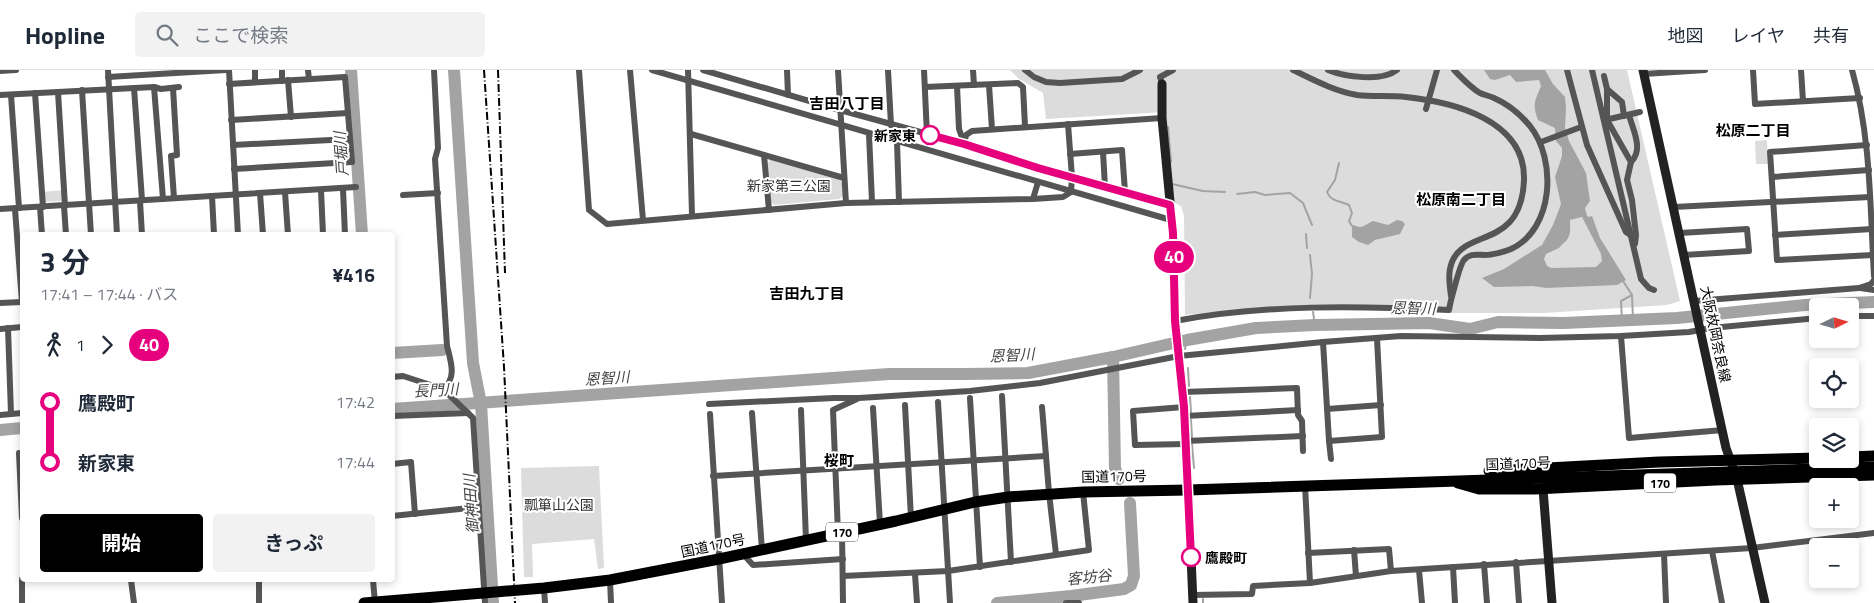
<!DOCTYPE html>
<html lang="ja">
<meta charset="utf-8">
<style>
:root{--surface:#fff;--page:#f2f2f3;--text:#1f2937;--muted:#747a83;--line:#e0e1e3;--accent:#000}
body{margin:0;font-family:"Titillium Web","Noto Sans JP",sans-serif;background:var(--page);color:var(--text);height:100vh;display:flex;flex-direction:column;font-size:19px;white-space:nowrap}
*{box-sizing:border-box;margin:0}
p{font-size:16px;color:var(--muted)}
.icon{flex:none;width:28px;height:28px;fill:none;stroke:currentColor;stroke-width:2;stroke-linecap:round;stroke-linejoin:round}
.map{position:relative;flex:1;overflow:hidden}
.panel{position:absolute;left:20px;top:162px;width:375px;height:350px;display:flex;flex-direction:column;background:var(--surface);border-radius:5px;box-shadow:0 2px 8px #0003}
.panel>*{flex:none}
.badge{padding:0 10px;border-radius:16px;font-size:18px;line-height:32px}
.needle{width:32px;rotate:85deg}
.controls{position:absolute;left:1809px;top:228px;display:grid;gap:10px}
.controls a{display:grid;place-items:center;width:50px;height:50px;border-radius:5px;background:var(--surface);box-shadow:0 2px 8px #0003;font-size:25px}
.map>.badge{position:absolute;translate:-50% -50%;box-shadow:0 0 0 2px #fff}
.legs{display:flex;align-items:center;gap:8px;height:55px;padding:0 20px;font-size:16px}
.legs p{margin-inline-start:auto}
.head{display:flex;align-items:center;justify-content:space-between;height:85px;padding:0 20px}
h1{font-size:28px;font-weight:700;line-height:38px}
.primary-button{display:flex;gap:10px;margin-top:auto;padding:10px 20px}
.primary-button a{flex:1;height:58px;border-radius:5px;background:var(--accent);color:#fff;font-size:20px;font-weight:700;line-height:58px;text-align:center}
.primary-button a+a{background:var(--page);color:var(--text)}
ul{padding:0 20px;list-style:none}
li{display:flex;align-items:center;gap:18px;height:60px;font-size:19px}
li i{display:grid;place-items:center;width:8px;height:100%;margin:0 6px;background:currentColor}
li i::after{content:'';width:12px;height:12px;margin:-6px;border:4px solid;border-radius:50%;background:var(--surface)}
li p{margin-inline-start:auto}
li:first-child i{background:linear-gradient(#0000 50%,currentColor 0)}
li:last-child i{background:linear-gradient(currentColor 50%,#0000 0)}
header{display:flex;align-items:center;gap:30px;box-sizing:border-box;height:70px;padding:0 25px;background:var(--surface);border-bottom:1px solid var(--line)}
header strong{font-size:24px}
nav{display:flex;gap:28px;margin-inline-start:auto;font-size:18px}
.search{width:350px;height:45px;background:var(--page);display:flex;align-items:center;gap:12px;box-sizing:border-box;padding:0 18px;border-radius:5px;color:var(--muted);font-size:19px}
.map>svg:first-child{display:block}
</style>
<header>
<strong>Hopline</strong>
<div class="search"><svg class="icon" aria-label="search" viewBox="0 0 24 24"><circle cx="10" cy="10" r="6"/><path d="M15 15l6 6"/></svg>ここで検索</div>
<nav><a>地図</a><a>レイヤ</a><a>共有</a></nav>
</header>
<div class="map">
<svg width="1874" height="533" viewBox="0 0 1874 533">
<rect width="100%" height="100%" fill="#fff"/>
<g fill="#dcdcdc">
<path d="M1010,0H1627L1680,231L1667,235L1544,243H1431V237L1242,239L1185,245L1184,146L1181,136L1172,131L1165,42L1046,49L1043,23L1019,9Z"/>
<path d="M1767,70L1768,94H1756L1755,71Z"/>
<path d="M770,89L838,108L844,116L845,125L839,129L774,135L770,131L768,93Z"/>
<path d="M63,120L64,131L44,132L43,122Z"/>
<path d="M599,396L604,498L598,499L594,469L532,474L533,507H524L521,398Z"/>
</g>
<g fill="#a3a3a3" fill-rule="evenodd">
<path d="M1484,0H1545L1553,14L1565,27L1566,38L1565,58L1569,71L1586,103L1590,131L1585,138L1587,146L1589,147L1592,146L1600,168L1626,210L1617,215L1546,218L1533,216L1494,217L1482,208L1504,199L1542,175L1553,155L1561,134L1555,107L1562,86V78L1556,71L1555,58L1538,50C1532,34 1535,31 1541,16L1539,10L1516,12L1510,5L1495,10L1490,9ZM1582,147L1601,184L1602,191L1596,197L1551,198L1547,196L1544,189L1546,184L1559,178C1562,174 1566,172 1568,168C1571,163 1570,156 1570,150Z"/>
<path d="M1397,150L1402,151L1405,154L1400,164L1375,170L1368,175L1359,172L1352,167V156L1354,155C1362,160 1366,154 1373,151L1388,155Z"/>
</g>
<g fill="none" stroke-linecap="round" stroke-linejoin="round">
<g stroke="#a3a3a3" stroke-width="2">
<path d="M1168,57L1171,92"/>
<path d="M1339,93L1335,110L1327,122C1331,132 1341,131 1349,135L1352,143L1349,151L1352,156"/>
<path d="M1172,114L1203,121L1225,122"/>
<path d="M1237,124L1255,122L1265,125L1290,123L1303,133L1312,155"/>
<path d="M1306,164L1307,178"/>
<path d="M1310,185L1312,204L1310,228"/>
<path d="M1623,211L1632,225L1633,250"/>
<path d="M1313,242L1315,255"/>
<path d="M1622,251L1621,231L1632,225"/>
<path d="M1185,279L1187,270"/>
<path d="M1188,298L1189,316"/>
<path d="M1190,327L1191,342"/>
<path d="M1191,350L1192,368"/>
<path d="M1192,374L1194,398"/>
<path d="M1203,529V533"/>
</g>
<g stroke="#a3a3a3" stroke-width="12">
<path d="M351,0L362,165"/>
<path d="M454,0L473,293L481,334L493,533"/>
<path d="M392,283L442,280"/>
<path d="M1113,287L1115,398L1119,409"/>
<path d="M392,339L889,304H965L1028,303L1113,287L1187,270L1256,258L1315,255L1429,253L1470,259L1498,252L1564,253L1677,248L1805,235L1874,232"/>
<path d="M0,360L22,358"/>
<path d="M997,533L1071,526L1124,519L1131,515L1134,506L1130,433"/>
</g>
<g stroke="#555" stroke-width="6">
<path d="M108,0L117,165"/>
<path d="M229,0L238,165"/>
<path d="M255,0V12"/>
<path d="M282,0V11"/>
<path d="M308,0L309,9"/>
<path d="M434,0L438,78L435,89L447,276C451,292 457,308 443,319L473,348L485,533"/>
<path d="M579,0L589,140L607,154L846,133L1033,129L1038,112"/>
<path d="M630,0L643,150"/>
<path d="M652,0L1171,150"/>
<path d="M688,0L692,145"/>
<path d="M703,0L840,40L964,74L1039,97L1170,135"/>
<path d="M787,0L788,25"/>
<path d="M838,0L846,133"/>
<path d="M888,0L891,55"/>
<path d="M924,0L927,65"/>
<path d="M973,0L974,15"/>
<path d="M1025,0L1034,7L1046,12L1060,13L1122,9L1140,0"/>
<path d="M1293,0C1314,10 1334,21 1357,25C1373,27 1390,25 1406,27C1453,32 1526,50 1524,110C1521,184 1458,155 1450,199C1448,208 1450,217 1451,226"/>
<path d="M1328,0C1345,7 1382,12 1397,0"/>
<path d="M1567,0L1587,75L1626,162L1632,166"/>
<path d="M1592,0L1641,209L1649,218L1654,220"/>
<path d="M1753,0L1755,34L1860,28"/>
<path d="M1801,0L1803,31"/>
<path d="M1852,0C1871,67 1870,137 1874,206"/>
<path d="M0,1L16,0"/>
<path d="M1644,4L1705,0"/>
<path d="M1604,6L1607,19"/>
<path d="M108,7L226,0"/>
<path d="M288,10L291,47"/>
<path d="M229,14L345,7L352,92L234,99"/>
<path d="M1162,14L1160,7L1173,0"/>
<path d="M989,15L992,59"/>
<path d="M957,16L959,59L964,73"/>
<path d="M154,17L163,129"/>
<path d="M925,17L1018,13L1023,17L1025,56"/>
<path d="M134,18L142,130"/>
<path d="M173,18L177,85L171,86L174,128"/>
<path d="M82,20L91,165"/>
<path d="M58,22L65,136"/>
<path d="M35,23L43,137"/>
<path d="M0,25L154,17L161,19L179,17"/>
<path d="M11,25L19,138"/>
<path d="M1426,39L1437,0"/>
<path d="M1629,45C1633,60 1644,80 1631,92"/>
<path d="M1624,46L1622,32L1607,19V50L1631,92L1627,110L1632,130L1636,165L1635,174"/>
<path d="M231,50L348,43"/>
<path d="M1605,50L1640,42"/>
<path d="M691,64L844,108"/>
<path d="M869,64L872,132"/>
<path d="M897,72L899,132"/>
<path d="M1541,72L1581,57"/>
<path d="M964,74L966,65L972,61L1162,48"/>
<path d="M233,75L350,69"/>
<path d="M1867,75L1770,82L1777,190L1873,185"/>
<path d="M1103,82L1105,117"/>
<path d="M1070,84L1122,80L1125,122"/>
<path d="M764,85L769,140"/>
<path d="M1772,107L1869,100"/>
<path d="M343,119L345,165"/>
<path d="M321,120L323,165"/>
<path d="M285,122L288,165"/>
<path d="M260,123L263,165"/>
<path d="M403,125L438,123"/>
<path d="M212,126L214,165"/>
<path d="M1033,129L1063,127L1071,122L1072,107L1068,54"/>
<path d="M140,131L142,165"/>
<path d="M64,136L66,165"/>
<path d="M40,137L42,165"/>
<path d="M1674,137L1870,127"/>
<path d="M0,139L356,117"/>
<path d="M15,139L22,232"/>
<path d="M1680,163L1747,159L1749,181L1684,185"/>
<path d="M1775,165L1872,159"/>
<path d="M1860,218L1874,220"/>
<path d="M1694,231L1859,218L1871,214L1874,210"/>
<path d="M0,233L22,232"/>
<path d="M1850,246H1874"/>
<path d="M1175,251C1264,234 1359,236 1449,240C1450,233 1460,194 1464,190C1470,183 1477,185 1485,185C1492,185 1504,182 1511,179C1554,159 1557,90 1530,56C1520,44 1508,34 1494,28C1490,26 1484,25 1480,23C1470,17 1462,8 1454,0"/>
<path d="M8,258L11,344"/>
<path d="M0,259L22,257"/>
<path d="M1621,266L1629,368L1723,360"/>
<path d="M1323,272L1329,371L1382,367L1377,268"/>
<path d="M392,307L403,306L443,319"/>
<path d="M1183,322L1297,318L1298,345L1302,351L1303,381"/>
<path d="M1002,326L1011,492"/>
<path d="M970,328L980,497"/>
<path d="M938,332L950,533"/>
<path d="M709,334L834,328H859L970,321L1040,313L1179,286L1323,272L1401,266L1540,268L1621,266L1689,262L1711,258L1818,248"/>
<path d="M905,335L911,448"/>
<path d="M1042,337L1049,423L1056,484"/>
<path d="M1184,337L1133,341L1135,375L1187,374"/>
<path d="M873,338L880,454"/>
<path d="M1327,339L1381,335"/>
<path d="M801,340L806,470"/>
<path d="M752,343L762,480"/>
<path d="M710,344L722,533"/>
<path d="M0,345L22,343"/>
<path d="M392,346L468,343"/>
<path d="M1185,346L1298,340"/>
<path d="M1186,371L1303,366"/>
<path d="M1329,371L1331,389"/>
<path d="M19,383L22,448"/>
<path d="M392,394L411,392L415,444"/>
<path d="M713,406L1046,386"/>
<path d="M1305,415L1310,513"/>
<path d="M392,446L479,437"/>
<path d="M842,462L843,533"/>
<path d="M838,463L833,340L857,329"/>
<path d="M1354,480L1356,506"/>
<path d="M1712,481L1722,533"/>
<path d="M1308,483L1389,479L1391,501"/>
<path d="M743,484L753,495L843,489"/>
<path d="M1664,484L1666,533"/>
<path d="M1516,492L1519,533"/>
<path d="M1484,494L1487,533"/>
<path d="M1453,497L1455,533"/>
<path d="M1419,500L1422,533"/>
<path d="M915,504L917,533"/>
<path d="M843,506L948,501L1089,480L1083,422"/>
<path d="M131,510L134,533"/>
<path d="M259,510V533"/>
<path d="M373,510L375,533"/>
<path d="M610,510L611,533"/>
<path d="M544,518L545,533"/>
<path d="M1192,525L1252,524L1253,516L1310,513L1391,501L1752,478L1874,463"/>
<path d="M22,533V509"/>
<path d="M1066,533H1079"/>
</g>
<g stroke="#222" stroke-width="9">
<path d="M1643,0L1726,378L1737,409L1765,533"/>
<path d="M1162,14V48L1173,163L1175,251L1185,346L1193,533"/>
<path d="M1543,419L1552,533"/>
</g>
<g stroke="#000" stroke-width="11">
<path d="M1850,387L1874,386"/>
<path d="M1489,401L1659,392L1818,388"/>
<path d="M1458,413L1479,419H1535L1716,410L1874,405"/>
<path d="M364,533L544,518L610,510L719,489L896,451L975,432L1008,427L1083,422L1188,420L1874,397"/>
</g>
<g stroke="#000" stroke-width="2" stroke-dasharray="8 2.5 1 2.5" stroke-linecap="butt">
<path d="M484,0L504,297L515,533"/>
<path d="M498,0L505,203"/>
</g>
</g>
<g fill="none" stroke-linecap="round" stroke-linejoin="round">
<g stroke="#fff" stroke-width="11">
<path id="line-1" d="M930,65L964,74L1038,98L1170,135L1173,163L1175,251L1184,337L1191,487"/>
</g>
<use href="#line-1" stroke="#e6007e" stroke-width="8"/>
</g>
<g fill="#fff" stroke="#e6007e" stroke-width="2.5">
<circle cx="930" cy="65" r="9"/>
<circle cx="1191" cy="487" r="9"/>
</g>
<g text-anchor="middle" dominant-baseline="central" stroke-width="4" stroke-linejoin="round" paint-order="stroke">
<g fill="#fff" stroke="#4c4c4c" stroke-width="1">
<rect x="1644" y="403.5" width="32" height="19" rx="4"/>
<rect x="826" y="452.5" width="32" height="19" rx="4"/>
</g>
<g font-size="12" font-weight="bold" fill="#000">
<text x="1660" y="413">170</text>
<text x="842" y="462">170</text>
</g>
<g font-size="14" font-weight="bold" fill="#000" stroke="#fff" text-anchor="end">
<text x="916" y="65">新家東</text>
<text x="1205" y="487" text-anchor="start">鷹殿町</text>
</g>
<g font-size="14" fill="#333" stroke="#fff">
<text x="789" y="115">新家第三公園</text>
<text x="559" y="434">瓢箪山公園</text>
</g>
<g font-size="14" fill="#000" stroke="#fff">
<text transform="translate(1716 264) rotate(78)">大阪枚岡奈良線</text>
<text transform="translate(1518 393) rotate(-2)">国道170号</text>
<text transform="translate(1114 406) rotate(-1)">国道170号</text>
<text transform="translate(713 475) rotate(-12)">国道170号</text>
</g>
<g font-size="15" font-weight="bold" fill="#000" stroke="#fff">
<text x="847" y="33">吉田八丁目</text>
<text x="1753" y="60">松原二丁目</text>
<text x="1461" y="129">松原南二丁目</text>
<text x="807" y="223">吉田九丁目</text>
<text x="839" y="390">桜町</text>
</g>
<g font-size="15" font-style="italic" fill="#444" stroke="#fff">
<text transform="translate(341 84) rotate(-94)">戸堀川</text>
<text transform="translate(1413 238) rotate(1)">恩智川</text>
<text transform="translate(1012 285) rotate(-3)">恩智川</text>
<text transform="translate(607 308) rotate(-4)">恩智川</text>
<text transform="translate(436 320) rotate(-3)">長門川</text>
<text transform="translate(471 434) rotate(-94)">御神田川</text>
<text transform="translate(1089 507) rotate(-6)">客坊谷</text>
</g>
</g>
</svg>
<div class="controls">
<a><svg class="needle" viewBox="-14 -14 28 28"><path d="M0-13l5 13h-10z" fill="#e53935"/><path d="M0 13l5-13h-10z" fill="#747a83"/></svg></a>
<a><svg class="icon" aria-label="locate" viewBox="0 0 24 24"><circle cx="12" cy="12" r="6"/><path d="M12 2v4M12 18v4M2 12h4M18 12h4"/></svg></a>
<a><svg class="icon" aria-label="layers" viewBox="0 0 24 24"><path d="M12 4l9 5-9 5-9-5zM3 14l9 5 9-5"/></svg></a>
<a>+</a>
<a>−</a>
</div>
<b class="badge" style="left:1174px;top:187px;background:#e6007e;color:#fff">40</b>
<section class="panel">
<div class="head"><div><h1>3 分</h1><p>17:41 – 17:44 · バス</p></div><b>¥416</b></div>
<div class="legs"><svg class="icon" aria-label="walk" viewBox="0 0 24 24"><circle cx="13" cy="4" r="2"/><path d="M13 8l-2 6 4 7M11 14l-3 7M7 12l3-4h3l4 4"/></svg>1<svg class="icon" aria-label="forward" viewBox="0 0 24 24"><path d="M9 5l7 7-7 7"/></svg><b class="badge" style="background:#e6007e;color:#fff">40</b></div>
<ul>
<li><i style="color:#e6007e"></i><b>鷹殿町</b><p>17:42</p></li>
<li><i style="color:#e6007e"></i><b>新家東</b><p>17:44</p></li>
</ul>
<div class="primary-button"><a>開始</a><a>きっぷ</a></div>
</section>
</div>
